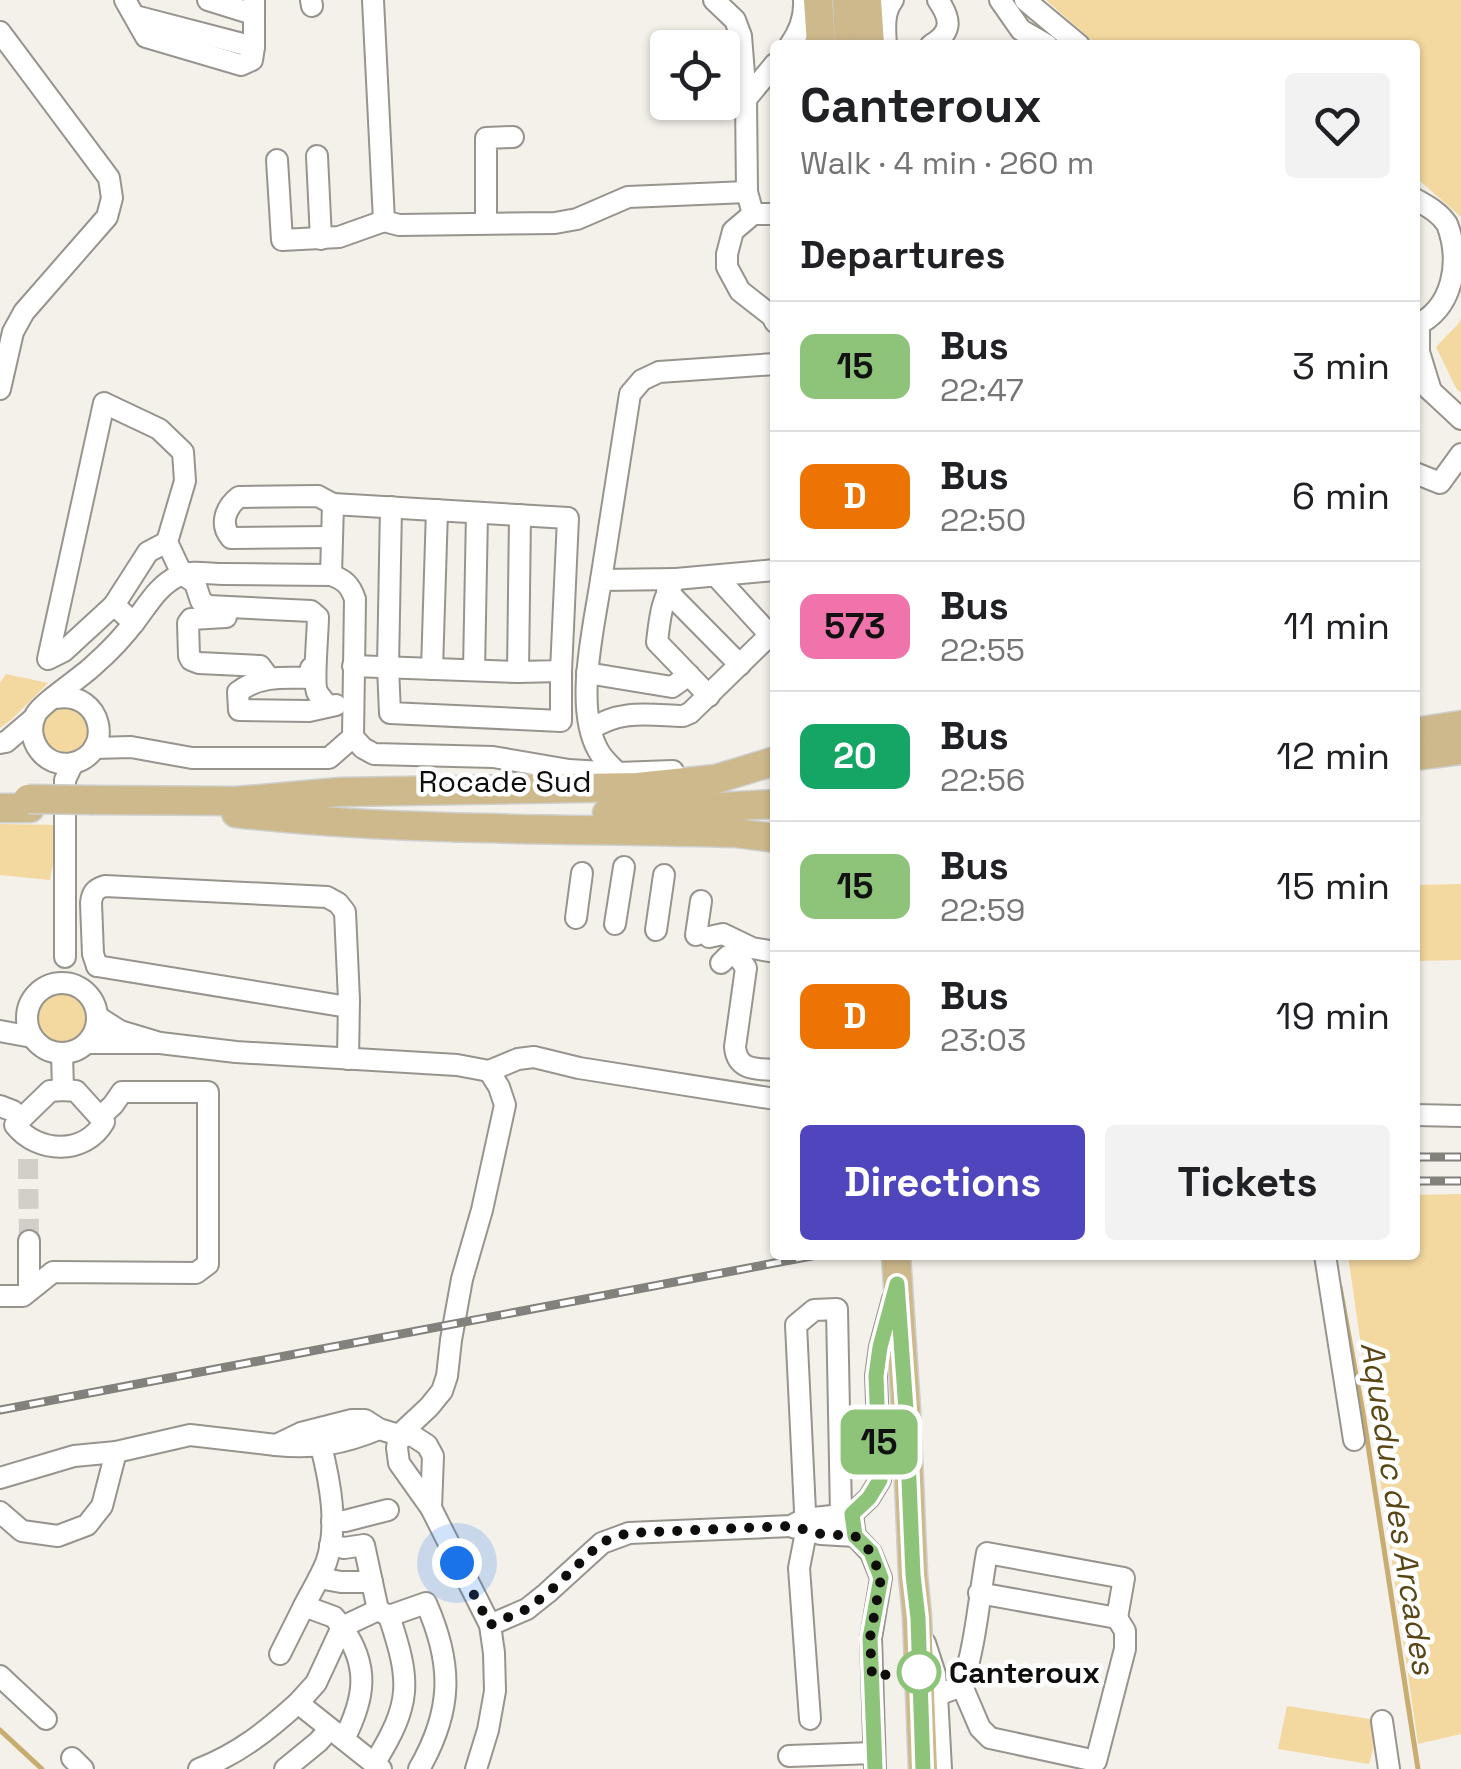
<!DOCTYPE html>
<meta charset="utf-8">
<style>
:root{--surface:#fff;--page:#f2f2f2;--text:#202124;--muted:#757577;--line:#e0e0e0;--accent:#4f46bd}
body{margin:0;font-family:"Space Grotesk",sans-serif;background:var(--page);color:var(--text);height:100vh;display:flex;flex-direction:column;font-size:38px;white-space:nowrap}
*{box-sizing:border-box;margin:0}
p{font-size:32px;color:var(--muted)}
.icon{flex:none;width:55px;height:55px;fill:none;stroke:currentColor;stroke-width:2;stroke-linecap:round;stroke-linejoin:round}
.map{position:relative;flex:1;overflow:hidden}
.drawer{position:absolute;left:770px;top:40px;width:650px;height:1220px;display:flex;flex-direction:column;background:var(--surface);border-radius:10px;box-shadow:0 2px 8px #0004}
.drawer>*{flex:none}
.badge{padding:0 20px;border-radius:15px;font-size:35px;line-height:65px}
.fabs{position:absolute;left:650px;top:30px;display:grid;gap:20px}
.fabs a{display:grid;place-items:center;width:90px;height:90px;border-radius:10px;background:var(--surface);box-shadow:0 2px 8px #0004;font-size:50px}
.you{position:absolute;width:50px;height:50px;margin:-25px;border:8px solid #fff;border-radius:50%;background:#1a73e8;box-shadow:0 0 0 15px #1a73e833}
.map>.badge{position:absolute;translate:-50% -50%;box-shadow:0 0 0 5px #fff}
h2{padding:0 30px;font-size:38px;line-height:90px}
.round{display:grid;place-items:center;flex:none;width:105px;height:105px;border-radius:10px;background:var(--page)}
.headline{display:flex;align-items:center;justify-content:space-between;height:170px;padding:0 30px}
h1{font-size:48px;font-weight:700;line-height:75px}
.button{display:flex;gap:20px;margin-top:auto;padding:20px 30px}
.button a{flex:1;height:115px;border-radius:10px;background:var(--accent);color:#fff;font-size:40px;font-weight:700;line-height:115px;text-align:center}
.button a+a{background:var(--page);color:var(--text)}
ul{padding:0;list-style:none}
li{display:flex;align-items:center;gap:30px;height:130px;padding:0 30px;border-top:2px solid var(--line)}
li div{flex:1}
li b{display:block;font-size:38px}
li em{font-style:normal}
li .badge{min-width:110px;font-weight:700;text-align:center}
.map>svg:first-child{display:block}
</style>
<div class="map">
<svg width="1461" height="1769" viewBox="0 0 1461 1769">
<rect width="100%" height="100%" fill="#f4f1ea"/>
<g fill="#f3d89f">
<path d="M1046,0H1461V217L1421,182L1415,181V45H1097Z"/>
<path d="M1461,318V393L1456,388L1436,347L1459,323Z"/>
<path d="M6,674L48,683L12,719L0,728V683Z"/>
<circle cx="66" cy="729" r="23"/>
<path d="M0,824L60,825L50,880L0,875Z"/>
<path d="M1461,884V960L1415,961V885Z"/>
<circle cx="62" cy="1018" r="35"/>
<path d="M1461,1194V1734L1418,1744L1348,1255H1415V1195Z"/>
<path d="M1287,1706L1376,1720L1377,1735L1369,1764L1278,1749Z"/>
</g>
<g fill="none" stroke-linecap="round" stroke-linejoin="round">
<g stroke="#c9ad70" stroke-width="5">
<path d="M1340,1287L1363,1413L1418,1769"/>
<path d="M0,1730L42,1769"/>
</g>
<path stroke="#d2cfc9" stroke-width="20" stroke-dasharray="20 10" stroke-linecap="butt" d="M28,1159L29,1241"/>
<g stroke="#97948e" stroke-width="24">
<g id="minor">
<path d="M125,0L146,37L241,65L252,60L254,47V0"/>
<path d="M208,0L253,14"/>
<path d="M311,0L312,6"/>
<path d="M373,0L384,221L399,225L555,223L577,219L628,197L747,192"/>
<path d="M714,0L735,20L741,36L746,99"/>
<path d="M1000,0L1021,30L1047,45"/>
<path d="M1025,0L1079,45"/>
<path d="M135,16L254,47"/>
<path d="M0,32L109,178L112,198L107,217L24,312L13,332L0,389"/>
<path d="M790,45C800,31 805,17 804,0"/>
<path d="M886,45C885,30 883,12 893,0"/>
<path d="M931,45C953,32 951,19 938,0"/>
<path d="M317,156L321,239"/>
<path d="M277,160L282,240L339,237L384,221"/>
<path d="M1415,199C1427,206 1439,212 1447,224C1461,261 1454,308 1415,326"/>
<path d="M753,214L747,192L746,99L775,64"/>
<path d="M775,214H753L733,231L727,254V267L740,291L772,316L775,322"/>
<path d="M486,223V138L513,137"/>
<path d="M1415,376L1431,391L1419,352V325"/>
<path d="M1431,391L1461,419"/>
<path d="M1415,473L1440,483L1461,454"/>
<path d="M391,507L388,667L390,713L561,721V671"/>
<path d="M331,537L231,538C219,524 226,507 239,497L318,496L333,504"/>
<path d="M331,575L333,504L568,518L561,671L518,672L353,666"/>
<path d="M716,576L770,635"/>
<path d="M601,580L630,394L642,380L659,372L775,364"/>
<path d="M667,591L740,665"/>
<path d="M114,605L148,552L167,542"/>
<path d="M226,617L191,619L188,623L189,656L191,660L199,663L260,666L269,678"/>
<path d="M134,623L114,605L64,651L48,659L104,403L159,429L183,452L185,481L167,542L182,574L195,583L201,601L208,606L311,611L318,617C318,632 313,682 317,692C320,697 324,701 327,705"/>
<path d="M311,668L314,678C287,678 261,674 238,692L239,710L309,711L336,705"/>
<path d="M432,669L437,510"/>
<path d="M474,670L477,513"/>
<path d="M518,672L520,515"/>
<path d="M587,673L672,687L689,675"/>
<path d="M709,696L657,642C660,618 661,599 676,579L775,570"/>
<path d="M56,698C103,690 115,753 73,763C45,769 23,739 36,714C42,703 82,677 94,665C109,652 124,636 136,620C149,603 158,586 178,576C190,570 209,574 223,574C259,574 295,575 331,575C345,580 350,585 355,599L353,737"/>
<path d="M591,729C621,709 649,715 683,716L690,713L775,630"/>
<path d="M353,737L363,748L374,754L493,757L569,770L618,773L673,771"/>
<path d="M0,743L6,742L34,718"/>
<path d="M94,748L131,747L192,758H329L353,737"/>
<path d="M618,773C611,766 603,760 598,750C574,707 594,627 601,580L676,579"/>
<path d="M576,918L582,873"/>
<path d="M615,924L624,867"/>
<path d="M656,930L664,875"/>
<path d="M696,935L701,901"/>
<path d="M709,937L723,934L752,948L775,952"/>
<path d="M65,957V780L73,763"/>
<path d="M721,963L728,956L737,955L746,968L735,1047C737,1070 755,1069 775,1070"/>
<path d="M97,966L93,954L91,903C92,893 95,889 105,886L327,897L338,903L345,912L349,1000L348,1059"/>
<path d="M97,966L348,1007"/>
<circle cx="62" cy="1018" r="35"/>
<path d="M0,1031L32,1037"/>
<path d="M88,1043H160L120,1031L98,1017"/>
<path d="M160,1043L236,1052L457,1065L489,1071L518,1059L534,1057L579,1068L775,1099"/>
<path d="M62,1053L63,1090L50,1091L15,1125C38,1154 85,1155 104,1122L76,1091L63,1090"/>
<path d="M0,1106L13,1111L21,1118"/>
<path d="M1415,1115L1461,1116"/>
<path d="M1325,1255L1354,1440"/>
<path d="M29,1290V1241"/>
<path d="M0,1296H23L53,1272L196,1273L208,1264V1092H122L113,1105L100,1117"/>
<path d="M379,1429C343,1444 314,1449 276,1445L301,1433L352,1420H365L379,1429L399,1435L413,1436L427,1445L433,1456L431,1508"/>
<path d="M321,1446C330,1482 339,1527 326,1563C320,1578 311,1592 304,1606L334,1617L342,1627L316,1683L298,1703L381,1769"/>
<path d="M0,1478L74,1456L116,1452L190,1435L276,1445"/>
<path d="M0,1512L22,1531L58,1536L87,1525L102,1506L116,1452"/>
<path d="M852,1514L855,1536L871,1553L881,1578L871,1638L875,1769"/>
<path d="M852,1514L869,1498L880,1480L876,1376L880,1347L893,1299"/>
<path d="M332,1521H345L388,1510"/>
<path d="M793,1527L821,1534L855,1536"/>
<path d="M330,1545L344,1548L364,1545L378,1610L389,1616L426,1603C453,1664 453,1710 419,1769"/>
<path d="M319,1578L341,1582H372"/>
<path d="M490,1625L527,1609L547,1593L602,1543L629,1533L791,1526L804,1519L851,1514"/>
<path d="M925,1643L935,1674L937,1695L941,1769"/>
<path d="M280,1654L304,1606"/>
<path d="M0,1676L46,1719"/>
<path d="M962,1686L980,1728L990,1738L1096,1761L1125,1649V1631L1117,1618"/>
<path d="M937,1695L962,1686C976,1644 979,1597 987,1553L1124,1578L1117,1618L979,1593"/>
<path d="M810,1719L799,1568L806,1532L796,1325L814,1310L837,1309L841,1514"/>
<path d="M1382,1721L1389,1769"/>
<path d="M344,1739C365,1698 370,1666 342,1627L378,1610"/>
<path d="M789,1756L874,1753"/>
<path d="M72,1758L83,1769"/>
<path d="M374,1764C412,1703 411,1682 389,1616"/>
<path d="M199,1769C238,1754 267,1731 298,1703"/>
<path d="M285,1769L318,1742L330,1729"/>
<path d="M476,1769L488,1730L495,1691L494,1653L490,1625L431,1508L399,1463L397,1448L399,1435L429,1407L442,1391L447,1376L451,1340L462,1279L482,1210L505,1105L499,1087L489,1071"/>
</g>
</g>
<g stroke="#cfcfce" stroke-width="31">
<g id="major">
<path d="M818,0L821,45"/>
<path d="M847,0L849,45"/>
<path d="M867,0L870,45"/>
<path d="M1415,732L1461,725"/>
<path d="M1415,756L1461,750"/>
<path d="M94,800L236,801L340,792L637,787L716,779L775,761"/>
<path d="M0,808H30"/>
<path d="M236,813C402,832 570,828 736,833L775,838"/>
<path d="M607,813L775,804"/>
<path d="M896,1255L906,1410L913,1575L917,1617L923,1769"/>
</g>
</g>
<use href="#minor" stroke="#fff" stroke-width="20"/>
<use href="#major" stroke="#cdb98c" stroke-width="28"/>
<g stroke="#83817c" stroke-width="9">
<g id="rail">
<path d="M1415,1157H1461"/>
<path d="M1415,1181H1461"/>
<path d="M0,1410L817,1255"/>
</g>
</g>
<use href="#rail" stroke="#fff" stroke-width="5" stroke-dasharray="15" stroke-linecap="butt"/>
<g stroke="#cfcfce" stroke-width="31" stroke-linecap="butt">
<path id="major-bridge" d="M28,799L94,800"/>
</g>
<use href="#major-bridge" stroke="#cdb98c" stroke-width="28"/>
</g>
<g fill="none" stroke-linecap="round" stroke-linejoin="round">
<g stroke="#fff" stroke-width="22">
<path id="line" d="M875,1769L870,1638L881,1578L871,1552L855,1536L852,1514L869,1498L880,1480L876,1376L880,1347L897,1284L906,1410L913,1575L918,1618L923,1769"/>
</g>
<use href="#line" stroke="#8ec479" stroke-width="15"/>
<path stroke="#0f0e0c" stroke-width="10" stroke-dasharray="0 18" d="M457,1563L490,1625L527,1609L548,1593L602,1542L628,1533L791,1526L821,1534L855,1536L871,1552L881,1578L870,1638L872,1676L919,1672"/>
</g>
<circle fill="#fff" stroke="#8ec479" stroke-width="5" cx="919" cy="1672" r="20"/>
<g text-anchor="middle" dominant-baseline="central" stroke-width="9" stroke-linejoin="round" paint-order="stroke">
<g font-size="30" fill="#0f0e0c" stroke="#fff">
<text x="505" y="781">Rocade Sud</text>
</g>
<g font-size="30" font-weight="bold" fill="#0f0e0c" stroke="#fff" text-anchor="start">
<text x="949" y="1672">Canteroux</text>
</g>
<g font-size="32" font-style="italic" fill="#5a4615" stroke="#fff">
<text transform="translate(1398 1508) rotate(81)">Aqueduc des Arcades</text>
</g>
</g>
</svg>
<div class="fabs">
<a><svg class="icon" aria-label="locate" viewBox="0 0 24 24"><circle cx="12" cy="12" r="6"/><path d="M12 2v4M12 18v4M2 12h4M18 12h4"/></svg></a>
</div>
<div class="you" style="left:457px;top:1563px"></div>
<b class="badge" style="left:879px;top:1442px;background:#8ec479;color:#111">15</b>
<section class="drawer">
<div class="headline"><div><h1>Canteroux</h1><p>Walk · 4 min · 260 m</p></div><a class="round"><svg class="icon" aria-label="heart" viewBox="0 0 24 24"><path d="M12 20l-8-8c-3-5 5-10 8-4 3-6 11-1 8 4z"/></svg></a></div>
<h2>Departures</h2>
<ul>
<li><span class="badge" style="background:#8ec479;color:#111">15</span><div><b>Bus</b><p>22:47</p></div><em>3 min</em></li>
<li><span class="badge" style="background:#ed7402;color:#fff">D</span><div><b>Bus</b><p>22:50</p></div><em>6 min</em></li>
<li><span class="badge" style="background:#f073ab;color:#111">573</span><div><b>Bus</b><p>22:55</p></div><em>11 min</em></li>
<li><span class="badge" style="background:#15a565;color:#fff">20</span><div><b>Bus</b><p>22:56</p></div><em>12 min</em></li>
<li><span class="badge" style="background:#8ec479;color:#111">15</span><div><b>Bus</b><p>22:59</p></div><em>15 min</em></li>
<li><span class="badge" style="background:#ed7402;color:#fff">D</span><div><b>Bus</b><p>23:03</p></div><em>19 min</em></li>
</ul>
<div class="button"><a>Directions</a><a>Tickets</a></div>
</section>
</div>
